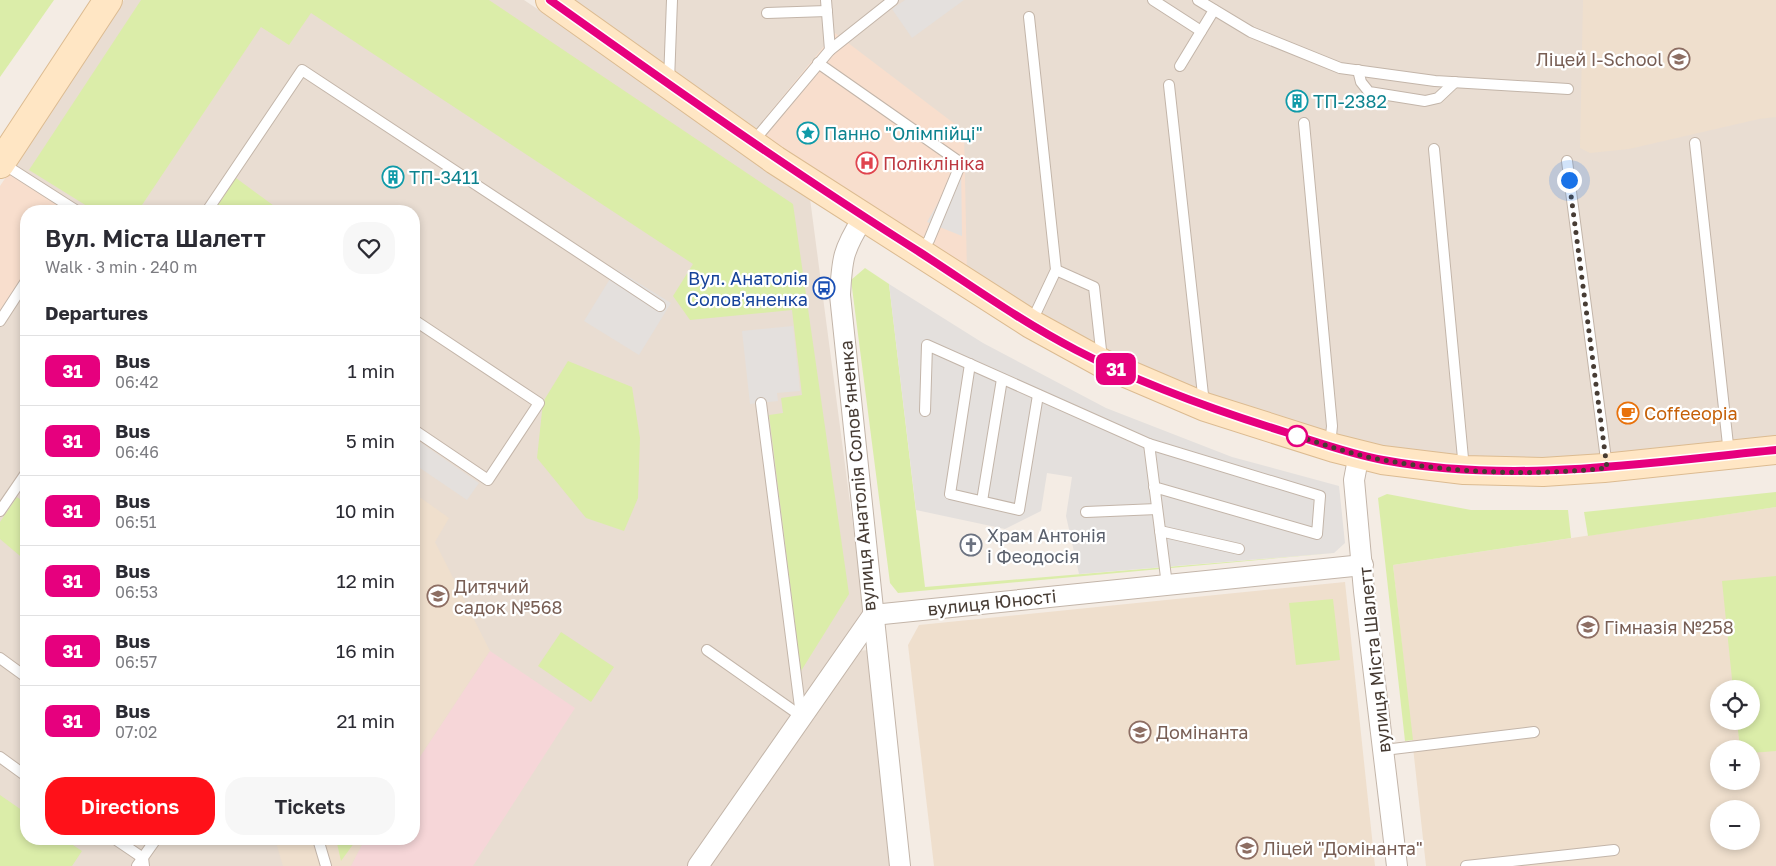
<!DOCTYPE html>
<meta charset="utf-8">
<style>
:root{--surface:#fff;--page:#f7f7f7;--text:#2b2b33;--muted:#7c7c81;--line:#e1e1e2;--accent:#ff1119}
body{margin:0;font-family:"Golos Text",sans-serif;background:var(--page);color:var(--text);height:100vh;display:flex;flex-direction:column;font-size:19px;white-space:nowrap}
*{box-sizing:border-box;margin:0}
p{font-size:16px;color:var(--muted)}
.icon{flex:none;width:28px;height:28px;fill:none;stroke:currentColor;stroke-width:2;stroke-linecap:round;stroke-linejoin:round}
.map{position:relative;flex:1;overflow:hidden}
.drawer{position:absolute;left:20px;top:205px;width:400px;height:640px;display:flex;flex-direction:column;background:var(--surface);border-radius:20px;box-shadow:0 2px 8px #0003}
.drawer>*{flex:none}
.badge{padding:0 10px;border-radius:8px;font-size:18px;line-height:32px}
.buttons{position:absolute;left:1710px;top:680px;display:grid;gap:10px}
.buttons a{display:grid;place-items:center;width:50px;height:50px;border-radius:50%;background:var(--surface);box-shadow:0 2px 8px #0003;font-size:25px}
.you{position:absolute;width:25px;height:25px;margin:-12px;border:4px solid #fff;border-radius:50%;background:#1a73e8;box-shadow:0 0 0 8px #1a73e833}
.map>.badge{position:absolute;translate:-50% -50%;box-shadow:0 0 0 2px #fff}
h2{padding:0 25px;font-size:19px;line-height:45px}
.round{display:grid;place-items:center;flex:none;width:52px;height:52px;border-radius:20px;background:var(--page)}
.overview{display:flex;align-items:center;justify-content:space-between;height:85px;padding:0 25px}
h1{font-size:24px;font-weight:600;line-height:38px}
.action{display:flex;gap:10px;margin-top:auto;padding:10px 25px}
.action a{flex:1;height:58px;border-radius:20px;background:var(--accent);color:#fff;font-size:20px;font-weight:600;line-height:58px;text-align:center}
.action a+a{background:var(--page);color:var(--text)}
ul{padding:0;list-style:none}
li{display:flex;align-items:center;gap:15px;height:70px;padding:0 25px;border-top:1px solid var(--line)}
li div{flex:1}
li b{display:block;font-size:19px}
li em{font-style:normal}
li .badge{min-width:55px;font-weight:700;text-align:center}
.map>svg:first-child{display:block}
</style>
<div class="map">
<svg width="1776" height="866" viewBox="0 0 1776 866">
<rect width="100%" height="100%" fill="#f4ece4"/>
<g fill="#e9ddd2">
<path d="M124,0H524L809,191L864,609L690,866H0V315L26,275V839H414V211H69L14,165Z"/>
<path d="M564,0H1776V440L1544,461L1453,459L1371,447L1226,402L1144,369L1053,326L967,273L835,33L752,134Z"/>
<path d="M870,650L892,866H701L853,651Z"/>
</g>
<g fill="#f8decd">
<path d="M835,33L964,131L967,273L752,134Z"/>
<path d="M14,165L69,211H26V275L0,315V186Z"/>
</g>
<g fill="#efdfcd" fill-rule="evenodd">
<path d="M1583,0H1776V117L1759,119L1629,149L1590,153L1580,148Z"/>
<path d="M414,493L449,518L435,542L490,651L414,766Z"/>
<path d="M1776,507V866H1426L1393,565ZM1719,689H1751V721H1719ZM1719,749H1751V781H1719ZM1719,809H1751V841H1719Z"/>
<path d="M1345,582L1375,866H934L908,645L919,625Z"/>
<path d="M275,839H365L351,866H283Z"/>
</g>
<path fill="#f6d6d8" d="M490,651L575,708L473,866H351L365,839H414V766Z"/>
<g fill="#dbeda9">
<path d="M0,0H54L0,77Z"/>
<path d="M141,0H489L793,204L849,594L801,671L769,415L783,413L781,398L802,395L792,310L690,320L673,296L693,264L311,13L289,45L261,27L138,211H95L29,170Z"/>
<path d="M236,178L281,211H214Z"/>
<path d="M865,268L889,284L925,587L1334,553L898,593L890,583L851,280Z"/>
<path d="M568,361L632,387L640,438L638,498L624,531L586,518L537,458L543,402Z"/>
<path d="M1776,492V507L1588,536L1584,512Z"/>
<path d="M1387,494L1471,510H1568L1571,538L1393,565L1413,740L1405,741L1378,498Z"/>
<path d="M17,497L26,504V561L0,539V522Z"/>
<path d="M1776,576V751L1751,753V749H1740L1737,721H1751V689H1733L1722,581Z"/>
<path d="M1333,599L1340,660L1296,665L1289,603Z"/>
<path d="M561,632L614,667L591,702L538,666Z"/>
<path d="M0,795L26,813V839H64L82,851L72,866H0Z"/>
<path d="M336,839H357L341,861Z"/>
</g>
<g fill="#e4e0dd">
<path d="M905,0H964L912,38L892,9Z"/>
<path d="M961,163L962,236L927,222Z"/>
<path d="M616,269L671,303L639,355L584,321Z"/>
<path d="M889,284L983,343L1106,408L1232,457L1339,486L1345,543L1334,553L1079,574L1066,516L1072,477L1047,473L1041,511L1005,529L916,510Z"/>
<path d="M793,326L800,391L777,393L778,401L750,404L742,331Z"/>
<path d="M414,438L479,483L467,500L414,464Z"/>
</g>
<g fill="none" stroke-linecap="round" stroke-linejoin="round">
<g stroke="#c3b5a9" stroke-width="12">
<g id="lane">
<path d="M826,0L830,50"/>
<path d="M1153,0L1201,31"/>
<path d="M1198,0L1251,32L1340,68L1435,81L1568,89"/>
<path d="M767,13L827,11"/>
<path d="M1029,17L1056,270L1031,323"/>
<path d="M818,63L961,163L929,240L921,252"/>
<path d="M1180,66L1214,10"/>
<path d="M1358,70L1361,82L1369,92L1425,101L1438,98L1455,82"/>
<path d="M669,81L672,0"/>
<path d="M1169,85L1204,404"/>
<path d="M1304,123L1332,426L1330,445"/>
<path d="M752,143L830,50L893,0"/>
<path d="M1695,143L1729,454"/>
<path d="M1434,149L1464,469"/>
<path d="M1567,161L1607,467"/>
<path d="M2,163L77,211"/>
<path d="M207,211L302,70L660,306"/>
<path d="M1056,270L1094,287L1102,359"/>
<path d="M414,320L539,403L488,480L414,430"/>
<path d="M0,321L26,281"/>
<path d="M970,364L950,494L1019,510L1038,395"/>
<path d="M761,403L801,715"/>
<path d="M925,411L927,345L1149,444"/>
<path d="M1154,487L1317,534L1320,496L1149,444C1155,491 1161,538 1167,585"/>
<path d="M982,501L1002,379"/>
<path d="M0,511L26,473"/>
<path d="M1086,512L1157,509"/>
<path d="M1160,531L1239,549"/>
<path d="M707,650L801,716"/>
<path d="M0,658L26,677"/>
<path d="M1384,750L1534,732"/>
<path d="M0,757L26,776"/>
<path d="M115,839L143,858L144,866"/>
<path d="M318,839L326,866"/>
<path d="M137,866L156,839"/>
<path d="M1466,866L1614,850"/>
</g>
</g>
<g stroke="#c3b5a9" stroke-width="22">
<g id="street">
<path d="M863,218C843,250 842,258 840,295L900,866"/>
<path d="M1359,454L1354,480L1364,591L1397,866"/>
<path d="M873,615L1363,565"/>
<path d="M698,866L873,615"/>
</g>
</g>
<g stroke="#dcbb91" stroke-width="30">
<g id="secondary">
<path d="M550,0L775,160L1031,324L1102,363L1205,407L1334,448L1382,460L1464,470L1543,472L1604,468L1776,450"/>
<path d="M0,164L108,0"/>
</g>
</g>
<use href="#lane" stroke="#fff" stroke-width="10"/>
<use href="#street" stroke="#fff" stroke-width="20"/>
<use href="#secondary" stroke="#ffe6c4" stroke-width="28"/>
</g>
<g fill="none" stroke-linecap="round" stroke-linejoin="round">
<g stroke="#fff" stroke-width="11">
<path id="line" d="M550,0C672,87 794,173 921,253C972,286 1022,322 1076,350C1143,385 1214,410 1285,432C1317,442 1350,454 1383,460C1514,484 1645,463 1776,450"/>
</g>
<use href="#line" stroke="#e6007e" stroke-width="8"/>
<path stroke="#473c34" stroke-width="5" stroke-dasharray="0 9" d="M1297,436L1294,435C1323,444 1353,455 1383,460C1455,473 1534,476 1607,468L1569,180"/>
</g>
<defs>
<g id="school-ring" transform="scale(1.125)"><circle r="9.5" fill="#fff" stroke="#8d6e63" stroke-width="1.5"/><path d="M0-5L7-2L0 1L-7-2ZM-4 1L0 2.5L4 1V4Q0 6-4 4Z" fill="#8d6e63"/></g>
<g id="building-ring" transform="scale(1.125)"><circle r="9.5" fill="#fff" stroke="#0f9aa8" stroke-width="1.5"/><path d="M-4-6H4V6H1V3H-1V6H-4ZM-2.5-4.3h1.7v1.8h-1.7ZM.8-4.3h1.7v1.8H.8ZM-2.5-1h1.7V.8h-1.7ZM.8-1h1.7V.8H.8Z" fill="#0f9aa8"/></g>
<g id="sight-ring" transform="scale(1.125)"><circle r="9.5" fill="#fff" stroke="#0f9aa8" stroke-width="1.5"/><path d="M0-6L1.8-2.2L6-1.7L2.9 1.2L3.7 5.4L0 3.3L-3.7 5.4L-2.9 1.2L-6-1.7L-1.8-2.2Z" fill="#0f9aa8"/></g>
<g id="hospital-ring" transform="scale(1.125)"><circle r="9.5" fill="#fff" stroke="#e0444e" stroke-width="1.5"/><path d="M-5-5h3v3.5h4V-5h3V5h-3V1.5h-4V5h-3Z" fill="#e0444e"/></g>
<g id="bus-ring" transform="scale(1.125)"><circle r="9.5" fill="#fff" stroke="#1a4fb4" stroke-width="1.5"/><path d="M-5-6H5V4H4V6H2V4H-2V6H-4V4H-5ZM-3.5-4V0h7V-4ZM-3.5 1.2v1.5H-2V1.2ZM2 1.2v1.5H3.5V1.2Z" fill="#1a4fb4"/></g>
<g id="cafe-ring" transform="scale(1.125)"><circle r="9.5" fill="#fff" stroke="#e8710a" stroke-width="1.5"/><path d="M-5.5-4.5H6V0H3Q3 3.5 0 3.5H-2.5Q-5.5 3.5-5.5 0ZM3-3.2v2h1.7v-2ZM-6 4.5H4V6H-6Z" fill="#e8710a"/></g>
<g id="church-ring" transform="scale(1.125)"><circle r="9.5" fill="#fff" stroke="#6b7280" stroke-width="1.5"/><path d="M-1.2-6h2.4v3.5h3.3v2.4h-3.3V6h-2.4V-.1h-3.3v-2.4h3.3Z" fill="#6b7280"/></g>
</defs>
<g fill-rule="evenodd">
<use href="#school-ring" x="1679" y="59"/>
<use href="#building-ring" x="1297" y="101"/>
<use href="#sight-ring" x="808" y="133"/>
<use href="#hospital-ring" x="867" y="163"/>
<use href="#building-ring" x="393" y="177"/>
<use href="#bus-ring" x="824" y="288"/>
<use href="#cafe-ring" x="1628" y="413"/>
<use href="#church-ring" x="971" y="545"/>
<use href="#school-ring" x="438" y="596"/>
<use href="#school-ring" x="1588" y="627"/>
<use href="#school-ring" x="1140" y="732"/>
<use href="#school-ring" x="1247" y="848"/>
</g>
<circle fill="#fff" stroke="#e6007e" stroke-width="2.5" cx="1297" cy="436" r="10"/>
<g text-anchor="middle" dominant-baseline="central" stroke-width="4.5" stroke-linejoin="round" paint-order="stroke">
<g font-size="18" fill="#785e54" stroke="#fff" text-anchor="start">
<text x="1663" y="59" text-anchor="end">Ліцей I-School</text>
<text x="454" y="586">Дитячий<tspan x="454" dy="21">садок №568</tspan></text>
<text x="1604" y="627">Гімназія №258</text>
<text x="1156" y="732">Домінанта</text>
<text x="1263" y="848">Ліцей "Домінанта"</text>
</g>
<g font-size="18" fill="#0d838f" stroke="#fff" text-anchor="start">
<text x="1313" y="101">ТП-2382</text>
<text x="824" y="133">Панно "Олімпійці"</text>
<text x="409" y="177">ТП-3411</text>
</g>
<g font-size="18" fill="#be3a42" stroke="#fff" text-anchor="start">
<text x="883" y="163">Поліклініка</text>
</g>
<g font-size="18" fill="#164399" stroke="#fff" text-anchor="end">
<text x="808" y="278">Вул. Анатолія<tspan x="808" dy="21">Солов'яненка</tspan></text>
</g>
<g font-size="18" fill="#c56008" stroke="#fff" text-anchor="start">
<text x="1644" y="413">Coffeeopia</text>
</g>
<g font-size="18" fill="#473c34" stroke="#fff">
<text transform="translate(857 476) rotate(-95)">вулиця Анатолія Соловʼяненка</text>
<text transform="translate(992 602) rotate(-6)">вулиця Юності</text>
<text transform="translate(1374 660) rotate(-96)">вулиця Міста Шалетт</text>
</g>
<g font-size="18" fill="#5b616d" stroke="#fff" text-anchor="start">
<text x="987" y="535">Храм Антонія<tspan x="987" dy="21">і Феодосія</tspan></text>
</g>
</g>
</svg>
<div class="buttons">
<a><svg class="icon" aria-label="locate" viewBox="0 0 24 24"><circle cx="12" cy="12" r="6"/><path d="M12 2v4M12 18v4M2 12h4M18 12h4"/></svg></a>
<a>+</a>
<a>−</a>
</div>
<div class="you" style="left:1569px;top:180px"></div>
<b class="badge" style="left:1116px;top:369px;background:#e6007e;color:#fff">31</b>
<section class="drawer">
<div class="overview"><div><h1>Вул. Міста Шалетт</h1><p>Walk · 3 min · 240 m</p></div><a class="round"><svg class="icon" aria-label="heart" viewBox="0 0 24 24"><path d="M12 20l-8-8c-3-5 5-10 8-4 3-6 11-1 8 4z"/></svg></a></div>
<h2>Departures</h2>
<ul>
<li><span class="badge" style="background:#e6007e;color:#fff">31</span><div><b>Bus</b><p>06:42</p></div><em>1 min</em></li>
<li><span class="badge" style="background:#e6007e;color:#fff">31</span><div><b>Bus</b><p>06:46</p></div><em>5 min</em></li>
<li><span class="badge" style="background:#e6007e;color:#fff">31</span><div><b>Bus</b><p>06:51</p></div><em>10 min</em></li>
<li><span class="badge" style="background:#e6007e;color:#fff">31</span><div><b>Bus</b><p>06:53</p></div><em>12 min</em></li>
<li><span class="badge" style="background:#e6007e;color:#fff">31</span><div><b>Bus</b><p>06:57</p></div><em>16 min</em></li>
<li><span class="badge" style="background:#e6007e;color:#fff">31</span><div><b>Bus</b><p>07:02</p></div><em>21 min</em></li>
</ul>
<div class="action"><a>Directions</a><a>Tickets</a></div>
</section>
</div>
